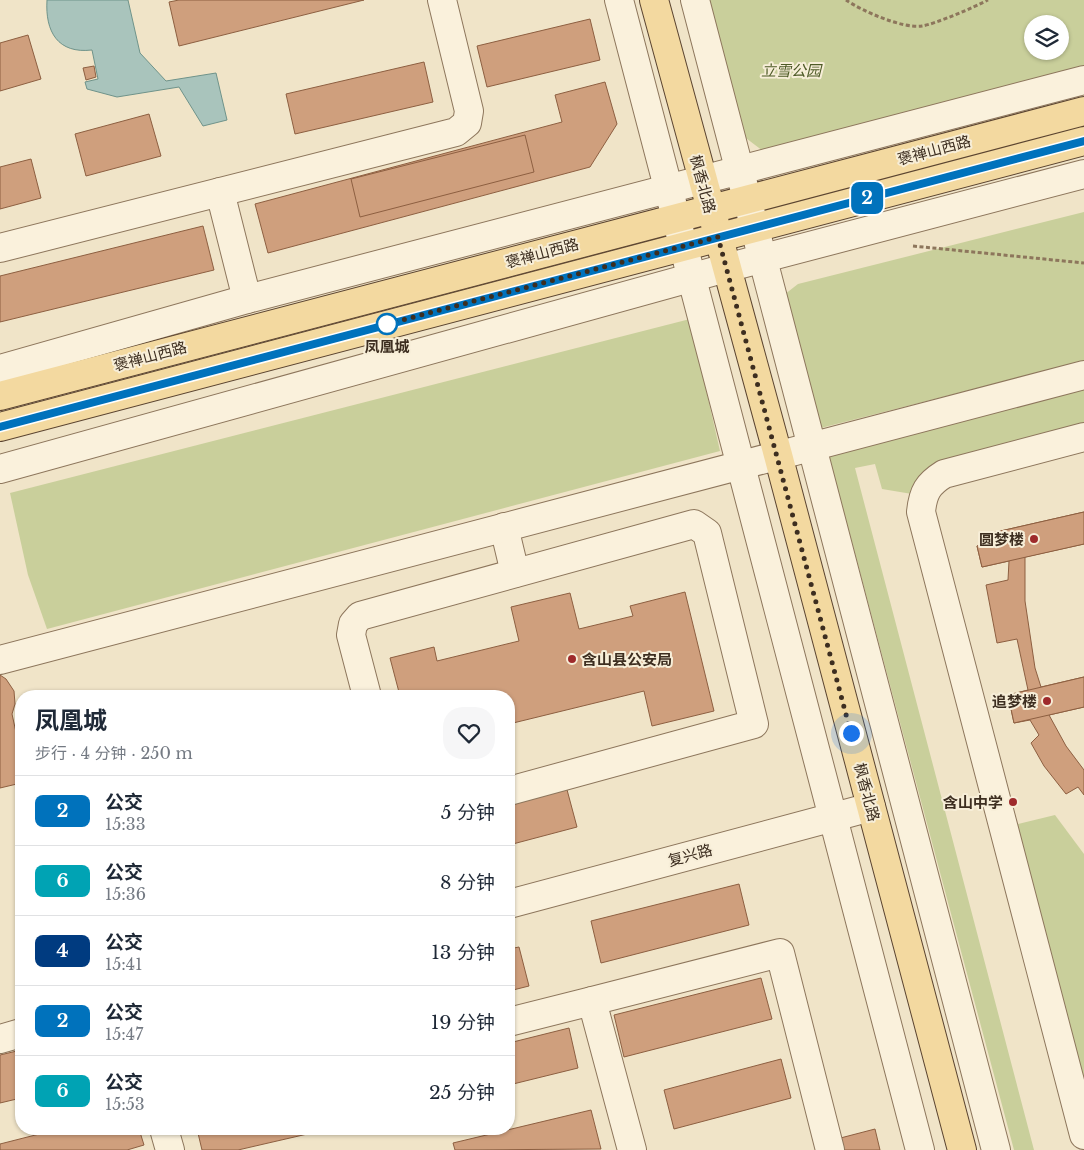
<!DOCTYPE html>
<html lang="zh">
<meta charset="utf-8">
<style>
:root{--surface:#fff;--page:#f6f6f7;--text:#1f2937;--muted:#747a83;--line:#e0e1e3}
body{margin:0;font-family:"Libre Baskerville","Noto Sans SC",serif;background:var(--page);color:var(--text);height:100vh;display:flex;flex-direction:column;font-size:19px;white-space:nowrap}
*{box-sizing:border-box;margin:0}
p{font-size:16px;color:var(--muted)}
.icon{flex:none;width:28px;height:28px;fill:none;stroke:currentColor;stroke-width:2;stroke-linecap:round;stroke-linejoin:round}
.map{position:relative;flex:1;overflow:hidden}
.drawer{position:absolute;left:15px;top:690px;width:500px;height:445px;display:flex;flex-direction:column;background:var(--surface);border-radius:20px;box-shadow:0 1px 4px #0004}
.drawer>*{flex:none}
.badge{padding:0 10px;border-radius:8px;font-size:18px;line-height:32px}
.tools{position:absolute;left:1024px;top:15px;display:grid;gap:10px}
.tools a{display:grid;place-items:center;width:45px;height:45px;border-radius:50%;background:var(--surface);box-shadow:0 1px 4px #0004;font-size:25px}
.you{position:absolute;width:25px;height:25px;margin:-12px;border:4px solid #fff;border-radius:50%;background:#1a73e8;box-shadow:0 0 0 8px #1a73e833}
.map>.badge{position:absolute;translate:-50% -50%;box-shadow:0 0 0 2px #fff}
.round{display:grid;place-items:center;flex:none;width:52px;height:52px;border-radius:20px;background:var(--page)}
.overview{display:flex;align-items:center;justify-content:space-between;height:85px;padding:0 20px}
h1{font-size:24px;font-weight:700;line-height:38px}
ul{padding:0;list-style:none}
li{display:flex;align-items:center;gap:15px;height:70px;padding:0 20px;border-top:1px solid var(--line)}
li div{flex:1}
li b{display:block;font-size:19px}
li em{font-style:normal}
li .badge{min-width:55px;font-weight:700;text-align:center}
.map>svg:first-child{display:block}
</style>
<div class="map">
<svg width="1084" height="1150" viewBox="0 0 1084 1150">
<rect width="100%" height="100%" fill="#f0e4c8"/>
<g fill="#c9cf9b" fill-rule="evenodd">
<path d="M699,0H1084V68L763,151L734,129ZM1032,24H1060V51H1032Z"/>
<path d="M1084,212V361L813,430L780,298L798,284Z"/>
<path d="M690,319L720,451L47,629L28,575L10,493Z"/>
<path d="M1084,386V425L912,494L882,489L875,464L855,468L1034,1150H1014L829,456Z"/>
<path d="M1055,815L1084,854V1097L1014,825Z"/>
</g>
<path fill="#a9c4bc" stroke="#6f938a" d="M47,0H128L140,53L166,81L216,73L227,120L203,126L179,87L117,97L87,89L85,82L98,79L92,50C58,54 45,32 47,0Z"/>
<g fill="#cf9f7d" stroke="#8d5f41">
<path d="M179,0H364L179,46L169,2Z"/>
<path d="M590,19L600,60L487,87L477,46Z"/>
<path d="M28,35L41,79L0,91V43Z"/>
<path d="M424,62L433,102L295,134L286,94Z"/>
<path d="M94,66L96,77L86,80L83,68Z"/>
<path d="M605,82L617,124L590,167L268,253L255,204L562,122L555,95Z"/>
<path d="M149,114L161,156L86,176L75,134Z"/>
<path d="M525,135L534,172L360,217L351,179Z"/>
<path d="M31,159L41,198L0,209V167Z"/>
<path d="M203,226L214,270L0,322V276Z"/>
<path d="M1084,512V544L1025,557V601L1035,668L1041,687L1084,677V707L1049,715L1066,746L1084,770V795L1078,787L1066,794L1044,766L1031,743L1039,735L1030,720L1014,723L1008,695L1028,690L1017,639L997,643L986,585L1008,580L1009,561L982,567L977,546L985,544L983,535Z"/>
<path d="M1084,512V544L982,567L977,546L985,544L983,535Z"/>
<path d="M685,592L714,711L652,726L644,691L509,724V696H400L390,658L434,647L437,661L519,641L511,607L570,593L579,629L633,616L630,606Z"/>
<path d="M0,675L6,679L14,691L15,704L12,714L21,755V783L0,788Z"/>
<path d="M1084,677V707L1014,723L1008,695Z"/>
<path d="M566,786L577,827L509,845V801Z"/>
<path d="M739,884L749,925L601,963L591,921Z"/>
<path d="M519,947L529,986L509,991V949Z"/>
<path d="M761,978L772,1019L624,1057L614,1015Z"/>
<path d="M569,1028L578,1068L509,1085V1043Z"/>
<path d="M21,1050V1098L0,1103V1055Z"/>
<path d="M781,1059L791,1098L674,1129L664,1090Z"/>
<path d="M591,1110L601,1149L455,1150L453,1143Z"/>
<path d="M59,1129H139L144,1145L127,1150H0V1144Z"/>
<path d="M197,1129H329L238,1150H202Z"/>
<path d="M875,1129L880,1150H832L829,1141Z"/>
</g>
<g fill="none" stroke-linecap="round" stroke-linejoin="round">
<g stroke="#8d765c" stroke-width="30">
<g id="minor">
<path d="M619,0L920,1150"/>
<path d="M695,0L996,1150"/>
<path d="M220,192L247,299"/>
<path d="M0,248L456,132L467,123L469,111L442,0"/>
<path d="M0,369L247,299L1084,80"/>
<path d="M1084,437L944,474C928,484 923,492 921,512L1084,1135"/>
<path d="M0,469L726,268L1084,174"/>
<path d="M504,527L515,573"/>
<path d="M0,660L1084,375"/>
<path d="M367,696L351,635L353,624L360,616L694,524L707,533L754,724L509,791"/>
<path d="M509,904L871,807"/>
<path d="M592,1001L780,953L830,1150"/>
<path d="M509,1022L592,1001L632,1150"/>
<path d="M0,1039L21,1033"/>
<path d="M164,1129L170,1150"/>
</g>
</g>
<g stroke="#5b4430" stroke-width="30">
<g id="major">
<path d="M654,0L778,455L962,1150"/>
<path d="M0,396L1084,111"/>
<path d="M0,427L1084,141"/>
</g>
</g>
<g stroke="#8d765c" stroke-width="3" stroke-dasharray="4 2.5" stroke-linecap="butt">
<path d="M846,0C862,11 903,29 922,26C935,24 975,7 988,0"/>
<path d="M913,246L1084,263"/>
</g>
<use href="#minor" stroke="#faf1dc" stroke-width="28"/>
<use href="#major" stroke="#f3d9a0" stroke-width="28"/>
</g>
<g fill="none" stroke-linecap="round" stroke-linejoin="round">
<g stroke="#fff" stroke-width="11">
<path id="line" d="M0,427L1084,141"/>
</g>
<use href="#line" stroke="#0072bc" stroke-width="8"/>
<path stroke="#3d2e20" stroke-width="5" stroke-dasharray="0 9" d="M387,324L718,237L851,733"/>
</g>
<circle fill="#fff" stroke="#0072bc" stroke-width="2.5" cx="387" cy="324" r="10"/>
<g fill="#9e2a2b" stroke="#f7eed8" stroke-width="2">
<circle cx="1034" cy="539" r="5"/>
<circle cx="572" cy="659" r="5"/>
<circle cx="1047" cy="701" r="5"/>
<circle cx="1013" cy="802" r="5"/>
</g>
<g text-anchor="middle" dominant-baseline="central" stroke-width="4" stroke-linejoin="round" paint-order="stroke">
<g font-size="15" font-style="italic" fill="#4d5a26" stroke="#f7eed8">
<text x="791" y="70">立雪公园</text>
</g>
<g font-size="15" fill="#3d2e20" stroke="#f7eed8">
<text transform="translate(934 150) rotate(-15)">褒禅山西路</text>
<text transform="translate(703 184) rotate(75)">枫香北路</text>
<text transform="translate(542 253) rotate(-15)">褒禅山西路</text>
<text transform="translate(150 356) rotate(-15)">褒禅山西路</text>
<text transform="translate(867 792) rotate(75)">枫香北路</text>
<text transform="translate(690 855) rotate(-15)">复兴路</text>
</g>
<g font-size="15" font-weight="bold" fill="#3d2e20" stroke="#f7eed8">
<text x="387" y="346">凤凰城</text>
</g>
<g font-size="15" font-weight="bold" fill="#3d2e20" stroke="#f7eed8" text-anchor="end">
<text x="1024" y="539">圆梦楼</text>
<text x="582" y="659" text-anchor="start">含山县公安局</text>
<text x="1037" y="701">追梦楼</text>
<text x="1003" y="802">含山中学</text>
</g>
</g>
</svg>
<div class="tools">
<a><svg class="icon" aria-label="layers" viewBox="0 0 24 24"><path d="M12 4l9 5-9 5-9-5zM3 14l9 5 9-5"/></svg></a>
</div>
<div class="you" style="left:851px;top:733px"></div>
<b class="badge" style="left:867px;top:198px;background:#0072bc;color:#fff">2</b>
<section class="drawer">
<div class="overview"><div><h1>凤凰城</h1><p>步行 · 4 分钟 · 250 m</p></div><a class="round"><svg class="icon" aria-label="heart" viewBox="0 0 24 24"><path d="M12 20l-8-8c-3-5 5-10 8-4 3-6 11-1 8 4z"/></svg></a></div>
<ul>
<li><span class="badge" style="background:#0072bc;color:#fff">2</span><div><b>公交</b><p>15:33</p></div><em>5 分钟</em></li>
<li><span class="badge" style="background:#00a3b4;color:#fff">6</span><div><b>公交</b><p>15:36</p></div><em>8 分钟</em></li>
<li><span class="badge" style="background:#003b80;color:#fff">4</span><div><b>公交</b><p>15:41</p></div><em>13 分钟</em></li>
<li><span class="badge" style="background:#0072bc;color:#fff">2</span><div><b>公交</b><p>15:47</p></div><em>19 分钟</em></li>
<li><span class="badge" style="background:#00a3b4;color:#fff">6</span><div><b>公交</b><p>15:53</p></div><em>25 分钟</em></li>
</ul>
</section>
</div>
